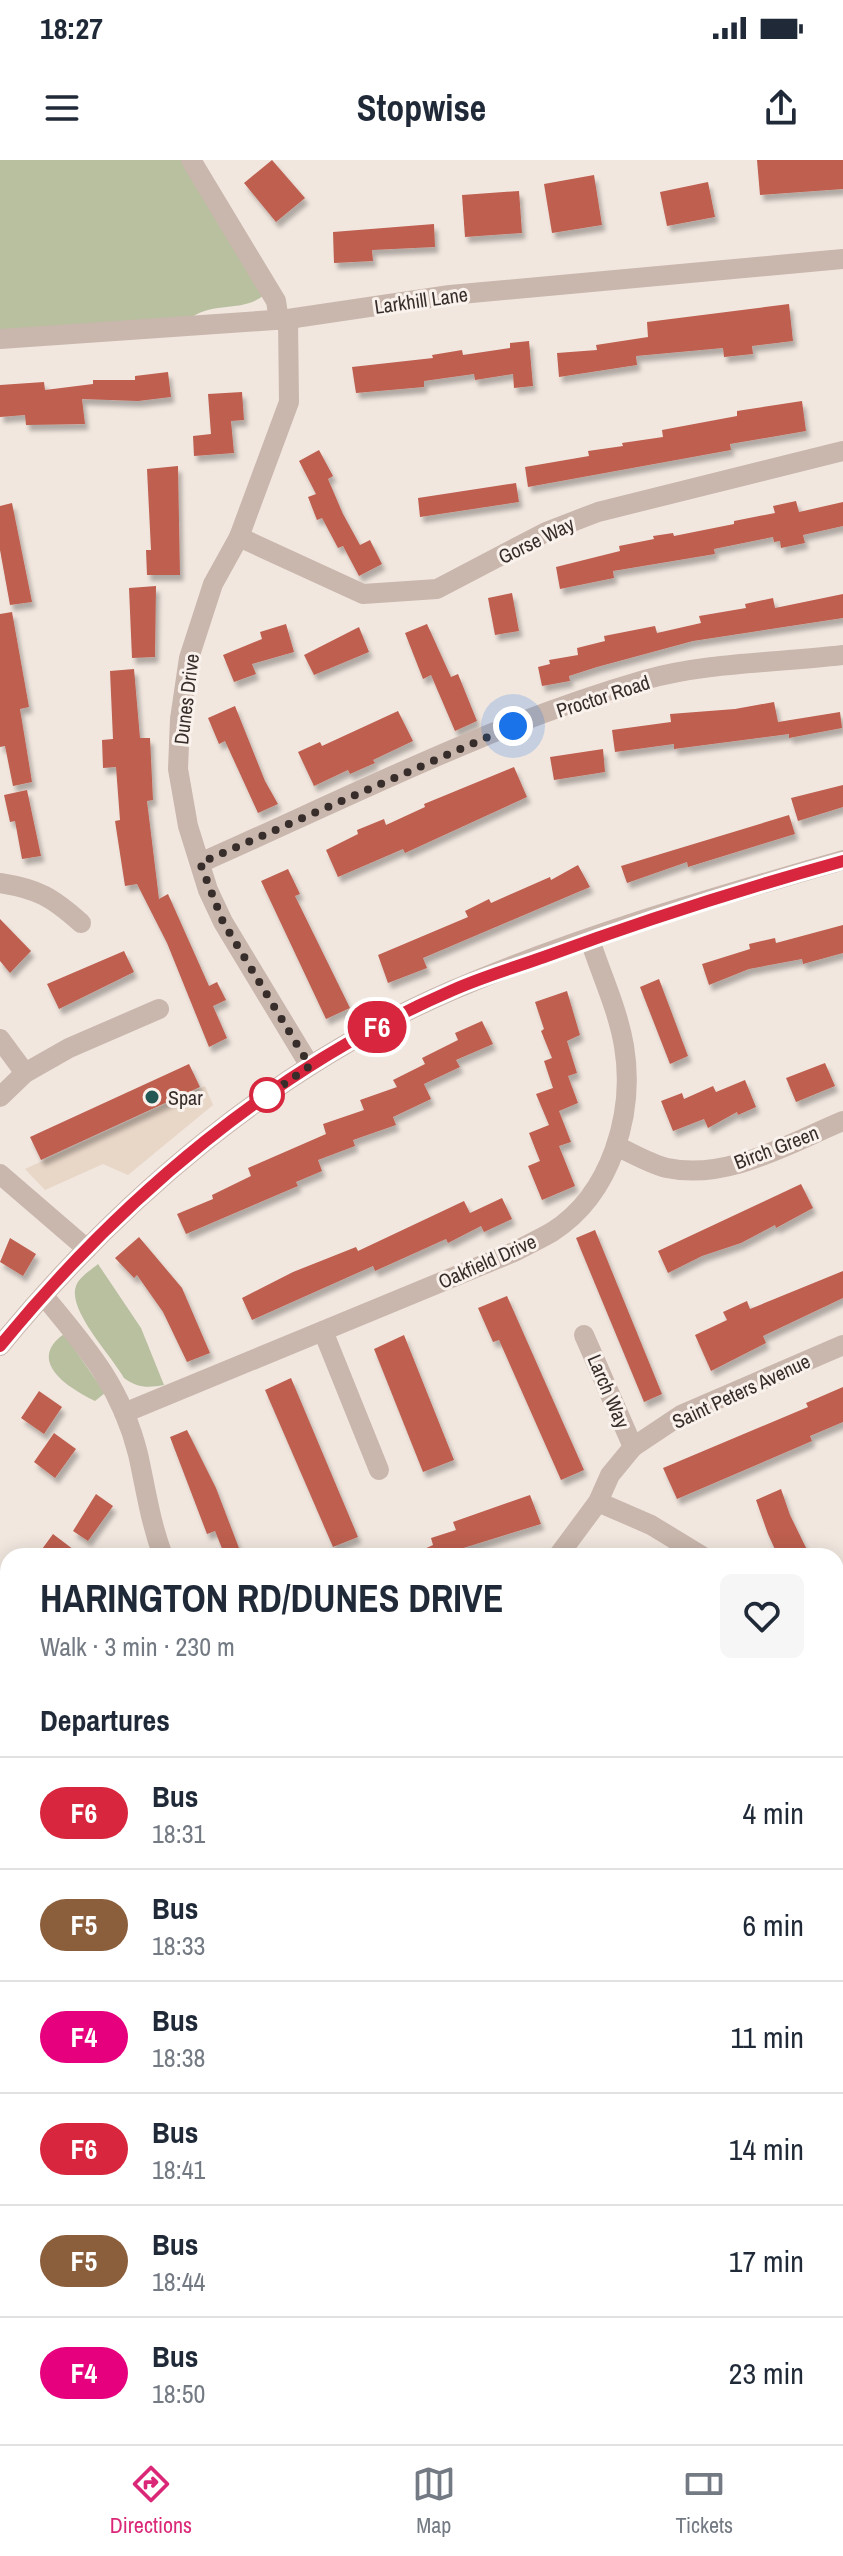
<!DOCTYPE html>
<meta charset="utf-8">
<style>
:root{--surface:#fff;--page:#f6f6f7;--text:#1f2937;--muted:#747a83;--line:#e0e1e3;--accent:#db2777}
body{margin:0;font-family:"Archivo Narrow",sans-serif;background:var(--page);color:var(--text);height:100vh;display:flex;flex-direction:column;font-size:30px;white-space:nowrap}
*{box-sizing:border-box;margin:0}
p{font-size:26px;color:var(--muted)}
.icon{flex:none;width:44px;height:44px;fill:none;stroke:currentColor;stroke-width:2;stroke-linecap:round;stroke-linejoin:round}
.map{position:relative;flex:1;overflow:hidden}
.drawer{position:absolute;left:0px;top:1388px;width:844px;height:896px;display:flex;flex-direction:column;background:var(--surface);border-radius:24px 24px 0 0;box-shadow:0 4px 20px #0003}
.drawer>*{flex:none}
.badge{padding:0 16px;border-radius:26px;font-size:28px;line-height:52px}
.you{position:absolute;width:40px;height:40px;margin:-20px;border:6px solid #fff;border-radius:50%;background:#1a73e8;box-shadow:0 0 0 12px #1a73e833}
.map>.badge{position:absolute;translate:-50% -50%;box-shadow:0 0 0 4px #fff}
h2{padding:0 40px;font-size:30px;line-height:72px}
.round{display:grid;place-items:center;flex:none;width:84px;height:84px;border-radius:12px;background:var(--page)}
.headline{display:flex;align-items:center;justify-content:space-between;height:136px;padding:0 40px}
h1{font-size:38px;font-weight:700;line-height:60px}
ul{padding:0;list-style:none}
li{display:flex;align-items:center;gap:24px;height:112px;padding:0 40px;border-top:2px solid var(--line)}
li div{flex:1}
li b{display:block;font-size:30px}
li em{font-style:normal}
li .badge{min-width:88px;font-weight:700;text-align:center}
.status{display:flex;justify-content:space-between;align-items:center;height:56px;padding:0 40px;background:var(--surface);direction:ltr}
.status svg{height:22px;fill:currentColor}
header{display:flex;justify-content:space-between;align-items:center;height:104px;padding:0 40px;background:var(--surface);font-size:36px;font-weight:700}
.dock{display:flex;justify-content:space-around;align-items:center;height:112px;border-top:2px solid var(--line);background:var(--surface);font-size:22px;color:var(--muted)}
.dock a{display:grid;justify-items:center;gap:4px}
.dock .on{color:var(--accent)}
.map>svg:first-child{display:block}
</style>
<div class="status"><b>18:27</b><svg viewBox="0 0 49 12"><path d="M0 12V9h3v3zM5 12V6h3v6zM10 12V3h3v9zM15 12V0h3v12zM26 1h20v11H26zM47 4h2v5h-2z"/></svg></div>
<header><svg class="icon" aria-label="menu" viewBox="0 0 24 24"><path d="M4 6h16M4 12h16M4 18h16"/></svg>Stopwise<svg class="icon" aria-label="share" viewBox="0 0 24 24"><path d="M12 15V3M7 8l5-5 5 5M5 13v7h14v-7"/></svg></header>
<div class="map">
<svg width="843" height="2284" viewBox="0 0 843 2284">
<defs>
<filter id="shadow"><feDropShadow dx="3.5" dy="6" stdDeviation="2" flood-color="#0004"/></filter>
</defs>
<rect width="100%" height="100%" fill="#f1e7df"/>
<g fill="#b9c0a0">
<path d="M0,0H182L265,134C244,153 216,141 192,157L0,172Z"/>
<path d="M98,1104L141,1168L164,1225C148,1228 137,1228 124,1218C112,1196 67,1150 76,1126C79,1117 91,1110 98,1104Z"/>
<path d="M64,1174L105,1233L95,1241C68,1228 26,1201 64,1174Z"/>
</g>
<path fill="#e8d6c7" d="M205,926L213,945L128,1015L103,1004L45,1030L25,1009Z"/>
<g fill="#be5f50" filter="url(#shadow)">
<path d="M272,0L305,38L276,62L244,23Z"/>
<path d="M757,0H843V29L760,35Z"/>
<path d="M594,15L602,65L552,73L544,24Z"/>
<path d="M708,22L715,57L667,66L660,32Z"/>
<path d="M519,31L522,73L465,77L462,35Z"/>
<path d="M434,64L435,87L372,90L373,101L334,103L333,72Z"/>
<path d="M789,144L793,181L752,186L753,194L724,197L723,188L636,196L637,205L559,217L557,193L597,190L596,185L648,177L647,162Z"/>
<path d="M529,181L533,226L514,228L513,214L475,220L474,214L424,221V227L356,233L352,207L433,198L432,195L462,190L463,195L510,188V183Z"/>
<path d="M168,212L171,237L138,241L82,239L85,264L26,265L25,255L0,257V225L44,222L45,230L93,224V220H135V216Z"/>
<path d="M242,232L244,260L231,261L234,293L194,296L193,276L211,274L208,234Z"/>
<path d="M802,241L806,271L730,284L731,290L528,327L525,307L589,296L588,291L623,286L622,283L663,277L662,270L737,256V251Z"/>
<path d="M319,290L333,316L328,319L343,354L360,385L370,380L382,404L359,416L343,386L338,388L322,358L317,360L308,337L316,334L299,301Z"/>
<path d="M178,306L180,415H147L146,390H151L147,309Z"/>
<path d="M516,323L519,342L420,357L418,338Z"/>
<path d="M796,341L799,352L843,342V366L803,375L805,383L781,388L780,381L774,382L773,377L714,389L715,394L613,411L614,418L560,429L556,407L620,391L619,386L654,379L653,376L673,373L674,376L734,364V361L775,353L773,346Z"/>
<path d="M12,343L32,442L10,445L0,390V346Z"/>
<path d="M156,426L155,497L132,498L129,428Z"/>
<path d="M512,433L519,471L495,475L488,438Z"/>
<path d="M843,434V458L693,481L597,507L569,516L570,521L542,526L538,507L550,504L549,500L578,495L577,488L605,481L604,476L655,466L657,473L701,463L699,456L746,448L745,444L773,438L775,448Z"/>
<path d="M12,452L29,547L20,549L32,622L13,626L5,586L0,587V454Z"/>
<path d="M286,464L294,492L252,504L256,514L234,522L223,495L262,479L260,472Z"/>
<path d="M427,464L451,517L458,514L477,561L455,571L431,515L423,519L405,473Z"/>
<path d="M359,467L369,492L314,515L304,495Z"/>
<path d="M134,509L140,578H150L153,640L147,641L159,739L168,734L209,826L217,822L226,840L213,846L227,878L209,887L167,783L137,724L125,726L115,661L120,660L116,607L103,608L102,580L113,579L110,511Z"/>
<path d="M774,542L778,562L840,552L842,568L789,578V574L674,589V584L615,592L612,570L671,562L670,554L735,549Z"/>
<path d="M235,546L265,621L278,644L258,653L225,581L219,584L208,558Z"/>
<path d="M398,551L413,581L373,600L375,603L350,614L348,610L314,626L298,592L320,582L322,586Z"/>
<path d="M603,589L605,612L554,620L550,597Z"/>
<path d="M514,607L527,637L405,693L403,689L338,717L326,690L358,674L357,670L384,659L386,665L425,647L424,644Z"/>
<path d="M843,625V647L798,661L791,638Z"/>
<path d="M27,630L41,696L22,699L15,661L10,662L4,635Z"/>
<path d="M789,655L795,674L688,707L687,702L627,723L621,706Z"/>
<path d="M578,705L590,727L423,798L427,808L388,823L378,795L468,757L465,751L489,739L491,743L550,717L551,720Z"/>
<path d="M288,709L300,734L295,736L350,848L326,859L261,721Z"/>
<path d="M0,759L31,791L10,813L0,801Z"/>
<path d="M843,765V793L803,804L802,799L749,809L709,825L702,804L750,789L749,784L775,778L776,783Z"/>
<path d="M124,791L134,812L59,849L47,824Z"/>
<path d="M659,819L688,896L670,904L640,827Z"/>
<path d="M567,831L580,875L567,881L577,913L568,916L578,943L559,951L571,982L559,986L575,1026L542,1040L528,1006L540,1001L529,973L549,965L536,934L553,928L544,901L552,898L541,871L544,869L535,842Z"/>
<path d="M482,861L493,884L456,900L460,907L424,924L431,939L393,957L396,965L353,980L355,986L318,1000L322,1011L296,1022L298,1026L186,1074L177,1054L213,1039L212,1035L251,1016L248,1008L326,974L323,964L364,950L360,940L397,927L393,920L425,904L422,898L458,880L455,873Z"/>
<path d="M825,903L835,926L796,942L786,918Z"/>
<path d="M189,904L200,927L41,1000L30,977Z"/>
<path d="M745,920L756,947L738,955L737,952L708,968L704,959L673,971L661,941L682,933L684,939L713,926L716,932Z"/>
<path d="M801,1024L813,1048L776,1068L775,1065L741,1083L702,1096L668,1113L658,1091Z"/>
<path d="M502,1038L512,1059L484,1072L481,1066L448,1083L446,1079L375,1111L373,1106L252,1160L242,1138L293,1112L356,1087L358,1091L464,1041L470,1053Z"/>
<path d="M595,1070L662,1234L644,1242L576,1078Z"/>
<path d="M139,1077L182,1128L210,1193L187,1202L163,1152L137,1115L134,1118L115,1098Z"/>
<path d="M10,1078L36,1094L23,1116L0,1102Z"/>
<path d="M843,1111V1138L763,1176L766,1183L711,1211L695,1175L727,1160L723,1152L747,1141L750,1149Z"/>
<path d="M507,1136L584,1310L561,1320L499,1180L493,1182L478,1148Z"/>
<path d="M404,1175L454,1300L423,1312L374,1189Z"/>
<path d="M291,1218L358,1377L333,1387L265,1230Z"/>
<path d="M843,1227V1262L810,1276L812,1281L677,1339L663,1308L808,1247L806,1243Z"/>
<path d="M39,1231L62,1247L44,1274L21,1258Z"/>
<path d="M187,1270L216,1328L242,1396H225L215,1371L207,1374L170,1277Z"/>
<path d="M54,1273L76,1289L55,1318L34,1302Z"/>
<path d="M781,1329L790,1355L810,1396H778L768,1374L756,1340Z"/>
<path d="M96,1334L113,1346L88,1381L73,1371Z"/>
<path d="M530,1335L541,1364L457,1390L459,1396H409L433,1385L431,1378L456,1370L453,1362Z"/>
<path d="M53,1374L82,1396H37Z"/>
</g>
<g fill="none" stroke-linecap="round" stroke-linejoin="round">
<g stroke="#c9b6ac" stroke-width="20">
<path d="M191,0L276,141L279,160"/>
<path d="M288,159L289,242L239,377L213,424L189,498L180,559L178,609L188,666L208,730L223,762L310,906"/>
<path d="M0,179L288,159L450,135L843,99"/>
<path d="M239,377L363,434L437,429L546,372L598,352L843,291"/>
<path d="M200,703C345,639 491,564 644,520C708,502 777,503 843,495"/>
<path d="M0,723C38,729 52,737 81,763"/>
<path d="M0,879L25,913"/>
<path d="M0,937L25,913L69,888L159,849"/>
<path d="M616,986C632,993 650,1004 667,1008C727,1021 790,983 843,961"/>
<path d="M0,1014L87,1089"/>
<path d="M44,1136C87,1188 121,1226 138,1294C146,1330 150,1361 163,1396"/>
<path d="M323,1171L379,1310"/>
<path d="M584,1175L633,1287"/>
<path d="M0,1186C121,1038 276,906 453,830C578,776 712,738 843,700"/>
<path d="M124,1253L514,1092C527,1085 540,1079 552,1072C612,1034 635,952 624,886C618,850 601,814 590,780"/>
<path d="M598,1342L651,1365L702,1396"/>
<path d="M558,1396L598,1342L610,1315L633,1287L681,1255L843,1185"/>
<path d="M0,1504L8,1493"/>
<path d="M836,1577L843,1575"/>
<path d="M0,1671L8,1684"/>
<path d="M836,1821L843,1830"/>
<path d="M0,1842L8,1839"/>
<path d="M0,2164L8,2158"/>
<path d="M836,2191L843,2189"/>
<path d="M554,2276L557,2284"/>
<path d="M306,2277L307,2276"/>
</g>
</g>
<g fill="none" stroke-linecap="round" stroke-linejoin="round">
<g stroke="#fff" stroke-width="18">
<path id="line" d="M0,1186C121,1038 276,906 453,830C482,817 513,808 544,797C642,761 742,729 843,701"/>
</g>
<use href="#line" stroke="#d7263d" stroke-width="12"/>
<path stroke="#372d2a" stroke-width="8" stroke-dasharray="0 14.4" d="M267,935L264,938L310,906L223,762L200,703L513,566"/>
</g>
<circle fill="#fff" stroke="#d7263d" stroke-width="4" cx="267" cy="935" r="16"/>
<circle fill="#225754" stroke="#f9f1ec" stroke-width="3" cx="152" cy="937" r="8"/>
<g text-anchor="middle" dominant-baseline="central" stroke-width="6" stroke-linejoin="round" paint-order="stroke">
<g font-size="20" fill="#372d2a" stroke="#f9f1ec">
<text transform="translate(421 140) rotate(-8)">Larkhill Lane</text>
<text transform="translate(536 380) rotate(-26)">Gorse Way</text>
<text transform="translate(603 536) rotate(-18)">Proctor Road</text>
<text transform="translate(186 539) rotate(-83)">Dunes Drive</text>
<text transform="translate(776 987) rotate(-21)">Birch Green</text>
<text transform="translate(487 1101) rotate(-24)">Oakfield Drive</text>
<text transform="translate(609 1231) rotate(67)">Larch Way</text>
<text transform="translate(741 1231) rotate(-25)">Saint Peters Avenue</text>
</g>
<g font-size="20" fill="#372d2a" stroke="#f9f1ec" text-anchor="start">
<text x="168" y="937">Spar</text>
</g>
</g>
</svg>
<div class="you" style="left:513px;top:566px"></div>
<b class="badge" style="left:377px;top:867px;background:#d7263d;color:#fff">F6</b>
<section class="drawer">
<div class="headline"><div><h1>HARINGTON RD/DUNES DRIVE</h1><p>Walk · 3 min · 230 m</p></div><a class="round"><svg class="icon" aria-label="heart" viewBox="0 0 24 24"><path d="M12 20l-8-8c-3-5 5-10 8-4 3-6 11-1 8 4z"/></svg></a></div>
<h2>Departures</h2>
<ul>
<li><span class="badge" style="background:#d7263d;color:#fff">F6</span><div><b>Bus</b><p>18:31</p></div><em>4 min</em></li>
<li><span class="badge" style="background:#8b5e3c;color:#fff">F5</span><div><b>Bus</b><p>18:33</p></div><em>6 min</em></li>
<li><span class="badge" style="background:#e6007e;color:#fff">F4</span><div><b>Bus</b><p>18:38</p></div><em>11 min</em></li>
<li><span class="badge" style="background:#d7263d;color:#fff">F6</span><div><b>Bus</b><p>18:41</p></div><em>14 min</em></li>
<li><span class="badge" style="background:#8b5e3c;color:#fff">F5</span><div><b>Bus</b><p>18:44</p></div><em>17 min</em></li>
<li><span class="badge" style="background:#e6007e;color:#fff">F4</span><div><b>Bus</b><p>18:50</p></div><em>23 min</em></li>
</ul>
</section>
</div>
<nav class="dock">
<a class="on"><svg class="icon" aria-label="directions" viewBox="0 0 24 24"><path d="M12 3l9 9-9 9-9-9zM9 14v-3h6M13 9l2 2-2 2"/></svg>Directions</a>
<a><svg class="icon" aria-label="map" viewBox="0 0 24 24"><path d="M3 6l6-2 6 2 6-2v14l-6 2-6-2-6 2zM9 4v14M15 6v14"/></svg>Map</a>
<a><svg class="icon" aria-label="tickets" viewBox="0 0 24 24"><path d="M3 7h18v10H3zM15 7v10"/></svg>Tickets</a>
</nav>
